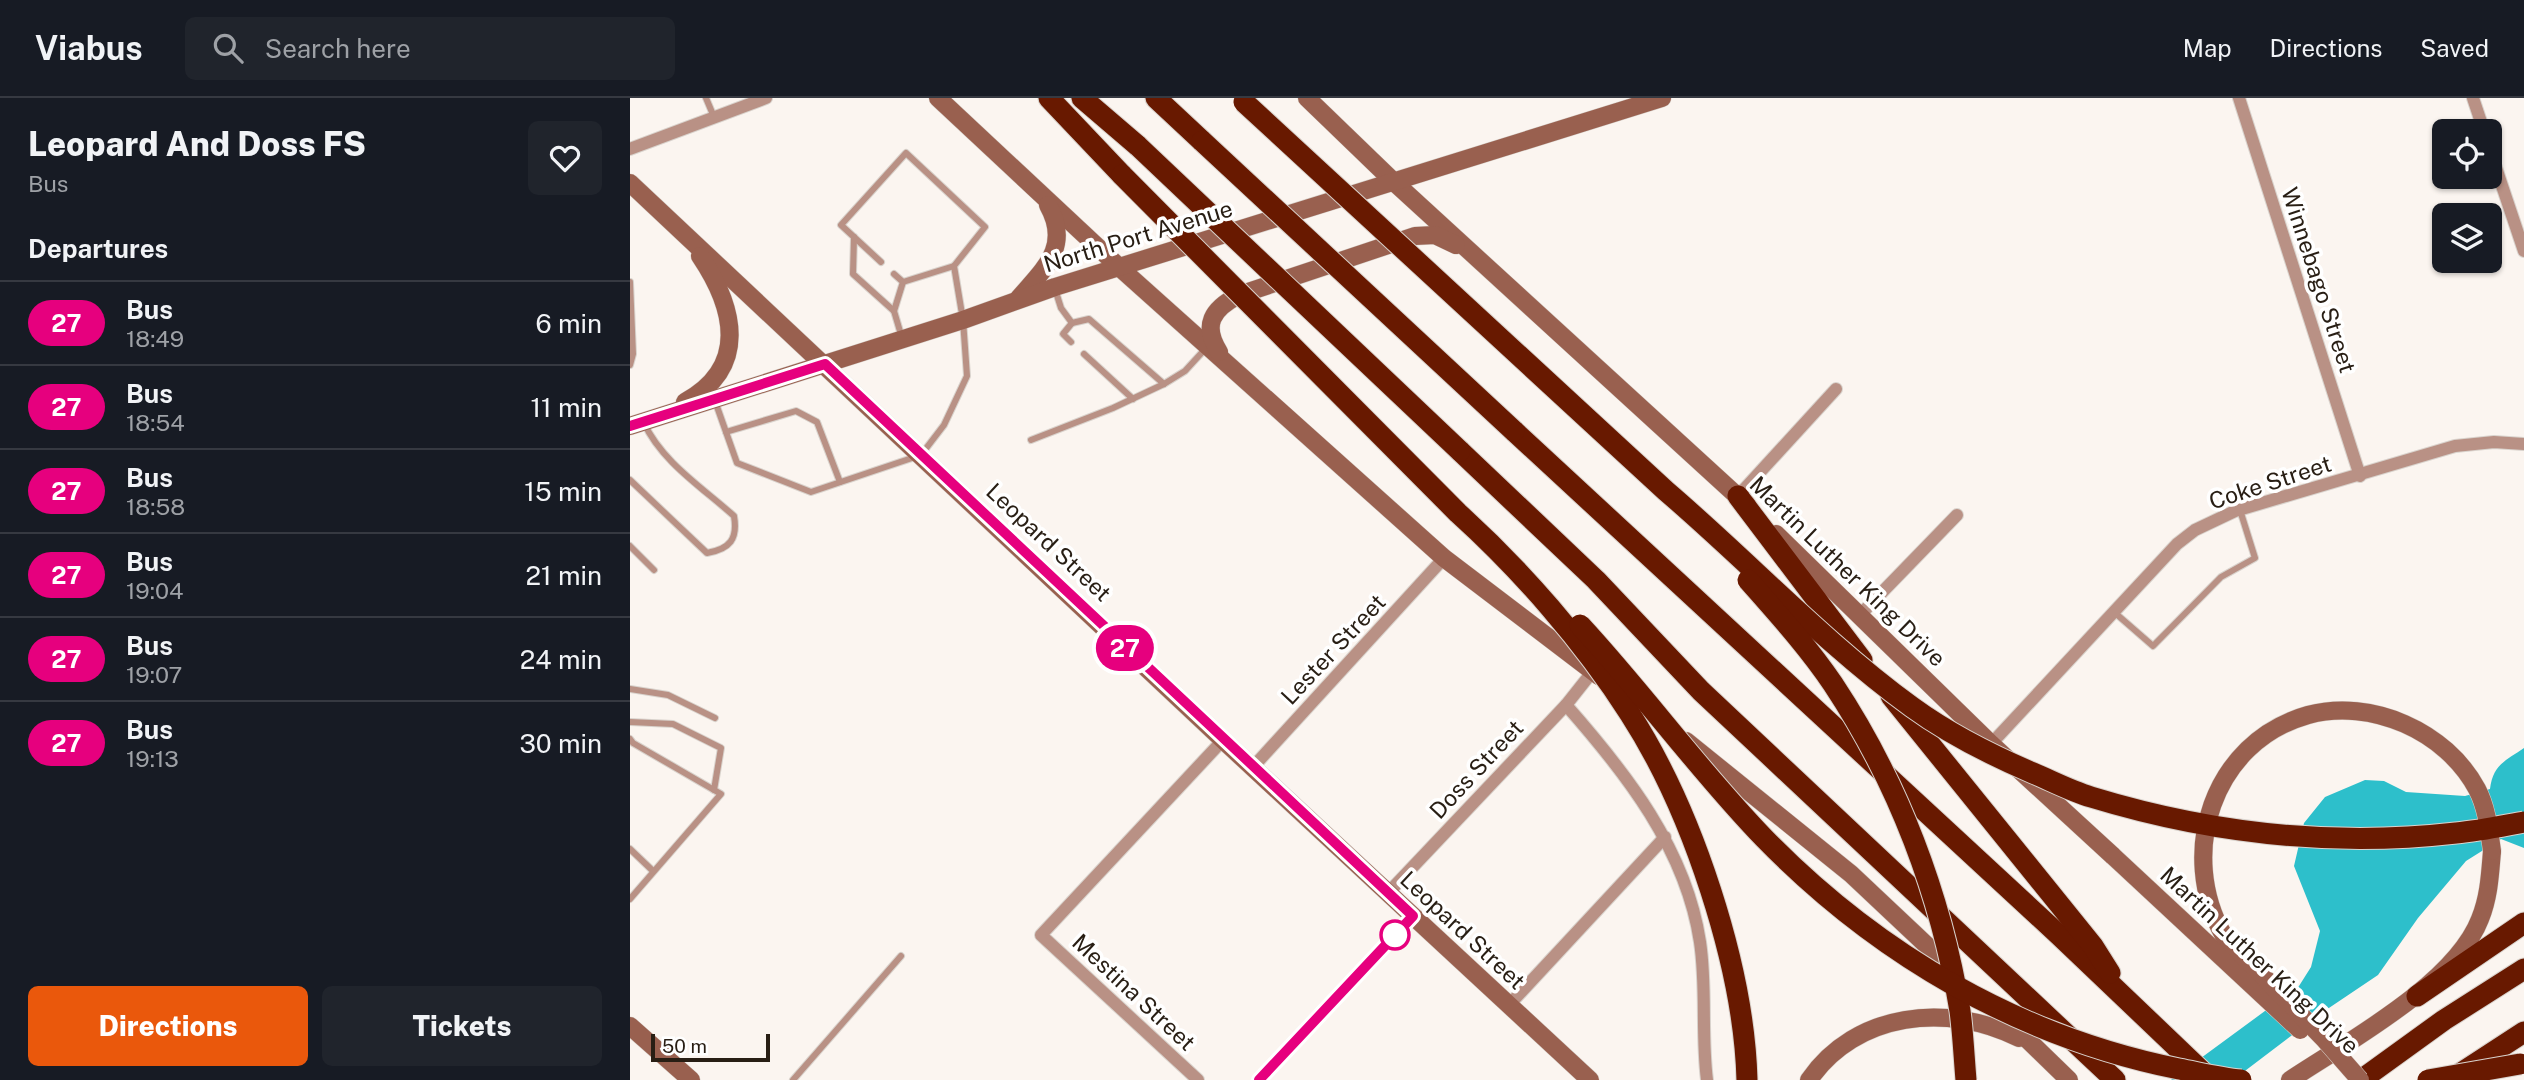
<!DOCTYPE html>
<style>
:root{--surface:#171b24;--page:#20242c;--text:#f1f3f6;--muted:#9ea1a6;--line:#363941;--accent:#ea580c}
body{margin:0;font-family:"Public Sans",sans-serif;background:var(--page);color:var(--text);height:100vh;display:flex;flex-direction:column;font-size:26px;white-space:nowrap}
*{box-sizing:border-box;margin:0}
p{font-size:23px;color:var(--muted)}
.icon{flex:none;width:38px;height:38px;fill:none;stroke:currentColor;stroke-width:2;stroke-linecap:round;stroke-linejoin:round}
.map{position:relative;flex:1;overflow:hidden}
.drawer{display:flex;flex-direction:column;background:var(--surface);width:630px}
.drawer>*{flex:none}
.badge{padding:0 14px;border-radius:23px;font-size:24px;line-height:46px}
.fabs{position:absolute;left:1802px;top:21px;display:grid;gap:14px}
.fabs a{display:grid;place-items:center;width:70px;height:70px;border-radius:10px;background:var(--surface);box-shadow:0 2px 5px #0004;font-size:35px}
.scale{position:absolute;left:21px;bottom:18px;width:119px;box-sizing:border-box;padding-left:7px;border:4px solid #281e14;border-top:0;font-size:19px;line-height:24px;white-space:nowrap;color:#281e14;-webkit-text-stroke:5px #fff;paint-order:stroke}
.map>.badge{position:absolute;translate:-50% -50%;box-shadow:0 0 0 4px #fff}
h2{padding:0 28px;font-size:26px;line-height:63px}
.round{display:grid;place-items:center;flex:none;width:74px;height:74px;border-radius:10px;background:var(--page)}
.head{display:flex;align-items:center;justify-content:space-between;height:119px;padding:0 28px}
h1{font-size:33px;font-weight:800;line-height:52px}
.button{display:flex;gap:14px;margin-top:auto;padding:14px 28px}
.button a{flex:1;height:80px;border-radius:10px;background:var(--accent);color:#fff;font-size:28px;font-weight:800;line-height:80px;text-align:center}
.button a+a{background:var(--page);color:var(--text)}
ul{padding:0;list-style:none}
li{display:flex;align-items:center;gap:21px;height:84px;padding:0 28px;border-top:2px solid var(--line)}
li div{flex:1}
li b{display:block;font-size:26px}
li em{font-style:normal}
li .badge{min-width:77px;font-weight:700;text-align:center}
header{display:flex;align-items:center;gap:42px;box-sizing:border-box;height:98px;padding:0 35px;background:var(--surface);border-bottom:2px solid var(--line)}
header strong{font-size:33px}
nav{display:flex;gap:38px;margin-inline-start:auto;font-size:24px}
.search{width:490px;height:63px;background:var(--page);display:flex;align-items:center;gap:18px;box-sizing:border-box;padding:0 24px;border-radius:10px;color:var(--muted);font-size:26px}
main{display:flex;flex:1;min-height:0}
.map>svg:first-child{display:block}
</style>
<header>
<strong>Viabus</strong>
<div class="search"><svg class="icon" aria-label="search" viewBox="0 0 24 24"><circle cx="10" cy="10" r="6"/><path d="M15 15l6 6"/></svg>Search here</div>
<nav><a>Map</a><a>Directions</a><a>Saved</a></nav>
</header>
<main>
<section class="drawer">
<div class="head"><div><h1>Leopard And Doss FS</h1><p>Bus</p></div><a class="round"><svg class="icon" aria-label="heart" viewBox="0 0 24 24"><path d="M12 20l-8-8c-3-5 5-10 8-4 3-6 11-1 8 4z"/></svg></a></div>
<h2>Departures</h2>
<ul>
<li><span class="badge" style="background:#e6007e;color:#fff">27</span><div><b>Bus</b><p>18:49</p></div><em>6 min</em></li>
<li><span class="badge" style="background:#e6007e;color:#fff">27</span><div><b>Bus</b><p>18:54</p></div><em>11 min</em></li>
<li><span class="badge" style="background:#e6007e;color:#fff">27</span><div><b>Bus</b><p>18:58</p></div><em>15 min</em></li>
<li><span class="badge" style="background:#e6007e;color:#fff">27</span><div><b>Bus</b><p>19:04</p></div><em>21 min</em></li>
<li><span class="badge" style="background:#e6007e;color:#fff">27</span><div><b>Bus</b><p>19:07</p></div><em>24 min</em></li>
<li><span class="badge" style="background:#e6007e;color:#fff">27</span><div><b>Bus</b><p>19:13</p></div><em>30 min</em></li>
</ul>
<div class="button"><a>Directions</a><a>Tickets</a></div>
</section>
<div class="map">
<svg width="1894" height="982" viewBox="0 0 1894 982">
<rect width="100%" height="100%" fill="#fbf5f0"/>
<path fill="#2dbfcb" d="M1894,650V750L1871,741L1836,763L1788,820L1748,877L1690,916L1603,982H1541L1669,888L1681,869L1690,833L1664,768L1674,725L1695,699L1735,682L1754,683L1776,694L1835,698L1860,691C1863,667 1875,663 1894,650Z"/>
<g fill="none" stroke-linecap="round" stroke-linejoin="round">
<g stroke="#d9d3cd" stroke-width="8">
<g id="lane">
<path d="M76,0L84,19"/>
<path d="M224,139L223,176L264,213"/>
<path d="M264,176L273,184L264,213L272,240"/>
<path d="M0,184L3,256L0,267"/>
<path d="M273,184L324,168"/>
<path d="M425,191L431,210L442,225L459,221L534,286"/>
<path d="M441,244L433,236L442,225"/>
<path d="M454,256L503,301"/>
<path d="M85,303L107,365L181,394L291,357L314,327L337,278L333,222L324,168L355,129L276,55L211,127L251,164"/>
<path d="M96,334L166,313L187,324L210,384"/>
<path d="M401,342L483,310L534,286L555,273L577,249"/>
<path d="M0,382L77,455C100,451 108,441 104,418C73,390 32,364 14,325"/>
<path d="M0,448L24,472"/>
<path d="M1484,514L1523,548L1591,479L1625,460L1610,412"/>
<path d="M0,591L38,597L85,620"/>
<path d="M0,624L43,626L91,650L84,692"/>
<path d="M0,641L3,645L91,696L0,801"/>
<path d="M0,751L23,773"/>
<path d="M163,982L271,858"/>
</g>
</g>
<g stroke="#d9d3cd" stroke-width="14">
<g id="street">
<path d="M1609,0L1730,378"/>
<path d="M1843,0L1854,33"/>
<path d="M0,51L136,0"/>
<path d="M1860,52L1894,153"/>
<path d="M1108,398L1206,291"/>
<path d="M1229,518L1327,417"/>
<path d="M936,607C996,675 1056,751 1070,844C1077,890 1071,936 1077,982"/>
<path d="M1361,646L1547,446L1565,432L1605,413L1825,348L1864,344L1894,346"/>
<path d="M623,669L814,460"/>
<path d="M758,795L936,607L963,573"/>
<path d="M879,907L1035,739"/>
<path d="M568,982L411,837L593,642"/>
<path d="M629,982L783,818"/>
</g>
</g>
<g stroke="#d9d3cd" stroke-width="19">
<g id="secondary">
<path d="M308,0L489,169L814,460L969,578"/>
<path d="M677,0L764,84L1117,407"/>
<path d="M0,85L593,642L960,982"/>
<path d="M389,200C415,170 441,148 418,107"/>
<path d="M589,254C572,227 582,211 609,197L785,138L805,137L826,147"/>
<path d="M55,304C119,269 105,210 70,158"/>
<path d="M0,328L333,222L425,189L1032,0"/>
<path d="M1146,436L1361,646L1483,758"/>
<path d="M1056,643L1221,776L1324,873"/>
<path d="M1368,913L1439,982"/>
<path d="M0,928L61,982"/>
<path d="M1179,982C1226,914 1317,904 1389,940"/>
<path d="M1660,982C1717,944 1825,886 1850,821C1859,799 1860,777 1862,753"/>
</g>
</g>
<g stroke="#d9d3cd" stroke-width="23">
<g id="highway">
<path d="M419,0L492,77"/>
<path d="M452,0L508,48"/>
<path d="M526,0L572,43"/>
<path d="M884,333L1429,837L1581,982"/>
<path d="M830,353L966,482L1071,593L1485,982"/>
<path d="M1108,398L1232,562"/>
<path d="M1261,598L1463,848L1480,875"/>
<path d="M1787,898L1894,825"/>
<path d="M1828,977L1894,934"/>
<path d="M1731,982L1814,922L1894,871"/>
</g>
</g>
<use href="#lane" stroke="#b99185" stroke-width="6"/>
<use href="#street" stroke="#b99185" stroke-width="12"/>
<use href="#secondary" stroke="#99604f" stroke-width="18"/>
<use href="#highway" stroke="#681900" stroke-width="21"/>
<g stroke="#d9d3cd" stroke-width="19" stroke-linecap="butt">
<g id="secondary-bridge">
<path d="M1483,758L1670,932"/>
<path d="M1730,982L1695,942L1594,838C1547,756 1582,644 1678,617C1741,600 1816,633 1847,691C1857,710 1859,732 1862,753"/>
</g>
</g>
<g stroke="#d9d3cd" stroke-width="23" stroke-linecap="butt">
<g id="highway-bridge">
<path d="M614,4L1036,393C1119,464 1194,545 1282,609C1319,636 1361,657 1403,675C1422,683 1441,693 1461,699C1579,735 1703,749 1826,735C1849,733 1872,728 1894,724"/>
<path d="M572,43L884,333"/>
<path d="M508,48L830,353"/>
<path d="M492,77L828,415C891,472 954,544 1000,616C1062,712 1114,868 1117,982"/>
<path d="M1118,482C1148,516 1178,549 1203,586C1268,684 1311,797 1330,913C1333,935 1334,959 1336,982"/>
<path d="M950,527C1014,596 1069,673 1134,740C1247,856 1389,939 1549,971C1570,975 1590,980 1611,982"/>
<path d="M1798,982L1890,966"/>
</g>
</g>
<use href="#secondary-bridge" stroke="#99604f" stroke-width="18"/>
<use href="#highway-bridge" stroke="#681900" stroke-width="21"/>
</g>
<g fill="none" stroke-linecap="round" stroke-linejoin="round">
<g stroke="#fff" stroke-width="16">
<path id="line" d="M0,328L195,266L783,818L629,982"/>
</g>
<use href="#line" stroke="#e6007e" stroke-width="10"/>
</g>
<circle fill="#fff" stroke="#e6007e" stroke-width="3.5" cx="765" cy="837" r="14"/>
<g text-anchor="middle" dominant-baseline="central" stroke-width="7" stroke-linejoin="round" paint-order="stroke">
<g font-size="23" fill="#281e14" stroke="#fff">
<text transform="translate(508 138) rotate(-17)">North Port Avenue</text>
<text transform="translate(1689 182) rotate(72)">Winnebago Street</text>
<text transform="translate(1640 384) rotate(-18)">Coke Street</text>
<text transform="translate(419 444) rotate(43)">Leopard Street</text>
<text transform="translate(1218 473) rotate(44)">Martin Luther King Drive</text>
<text transform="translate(703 551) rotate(-47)">Lester Street</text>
<text transform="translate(846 671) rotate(-47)">Doss Street</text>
<text transform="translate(833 832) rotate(43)">Leopard Street</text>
<text transform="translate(1630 862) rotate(43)">Martin Luther King Drive</text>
<text transform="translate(504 894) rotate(43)">Mestina Street</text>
</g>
</g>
</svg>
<div class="fabs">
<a><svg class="icon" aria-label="locate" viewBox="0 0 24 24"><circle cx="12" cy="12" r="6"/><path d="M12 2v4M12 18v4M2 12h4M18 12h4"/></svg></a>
<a><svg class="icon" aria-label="layers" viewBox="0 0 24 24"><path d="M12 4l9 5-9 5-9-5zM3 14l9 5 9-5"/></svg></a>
</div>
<div class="scale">50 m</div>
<b class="badge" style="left:495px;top:550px;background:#e6007e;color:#fff">27</b>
</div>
</main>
